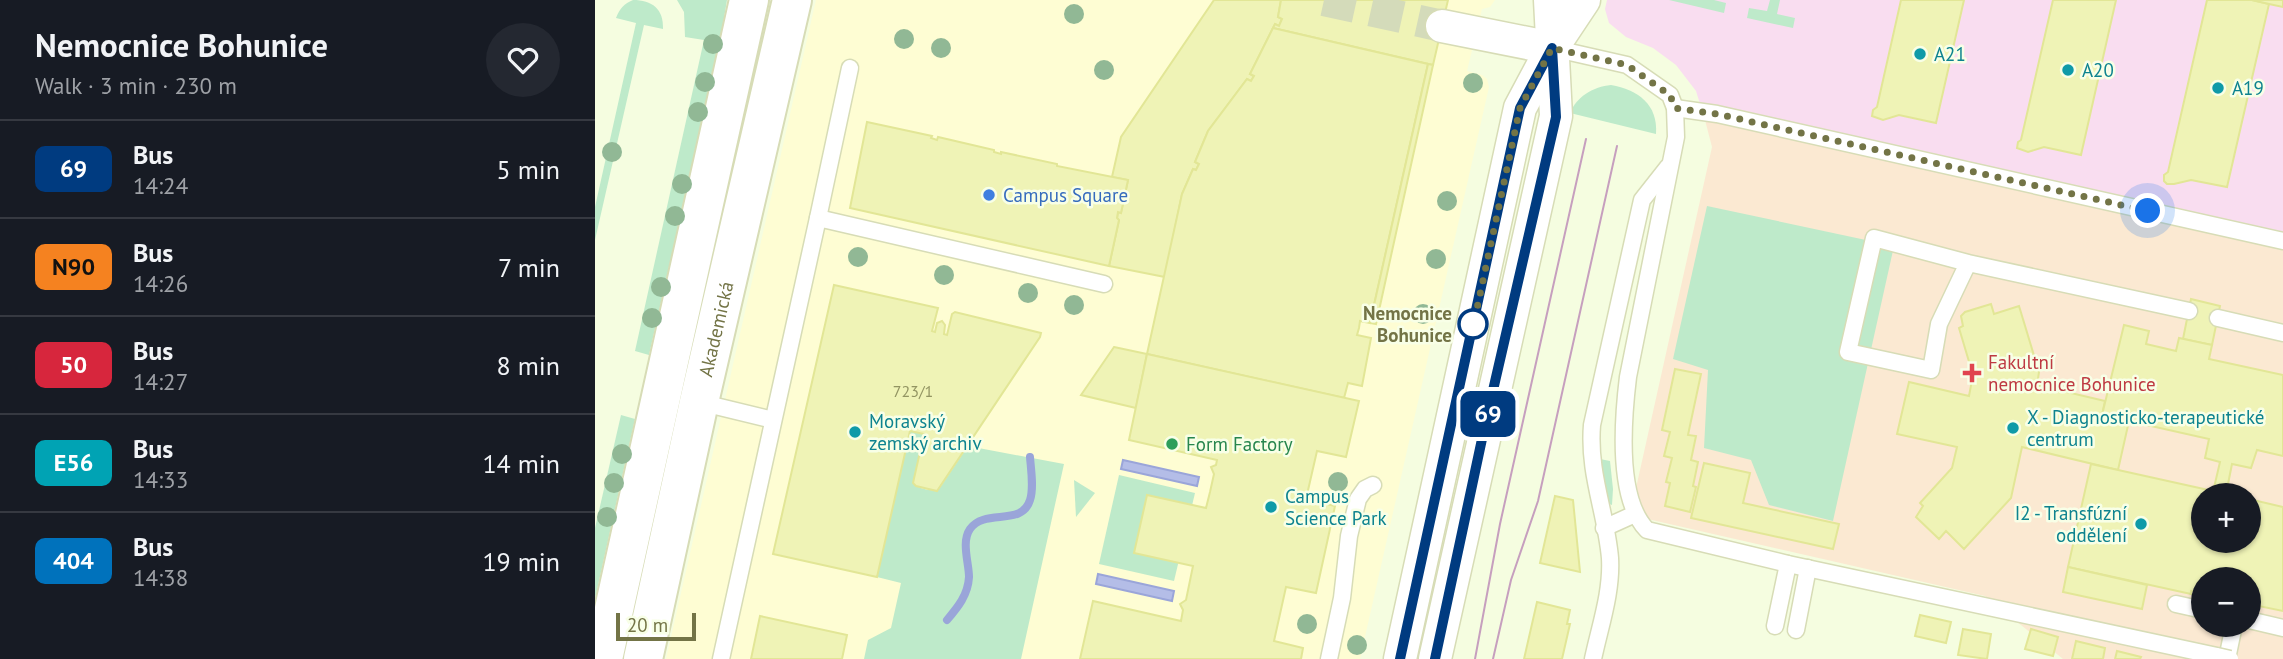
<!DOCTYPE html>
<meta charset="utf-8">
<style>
:root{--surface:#171b24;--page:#242831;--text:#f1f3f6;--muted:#9ea1a6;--line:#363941}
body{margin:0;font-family:"PT Sans",sans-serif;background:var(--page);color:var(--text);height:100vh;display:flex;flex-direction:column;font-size:26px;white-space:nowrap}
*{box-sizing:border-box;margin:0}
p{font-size:23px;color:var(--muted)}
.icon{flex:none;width:38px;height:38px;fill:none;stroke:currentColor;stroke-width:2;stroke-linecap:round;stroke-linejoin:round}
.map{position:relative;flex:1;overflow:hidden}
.panel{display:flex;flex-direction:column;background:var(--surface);width:595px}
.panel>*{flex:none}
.badge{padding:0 14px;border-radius:10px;font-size:24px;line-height:46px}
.fabs{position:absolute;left:1596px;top:483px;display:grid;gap:14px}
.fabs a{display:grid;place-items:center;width:70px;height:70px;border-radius:50%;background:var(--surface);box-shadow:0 2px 5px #0004;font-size:35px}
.scale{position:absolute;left:21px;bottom:18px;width:80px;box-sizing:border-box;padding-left:7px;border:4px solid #737446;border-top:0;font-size:19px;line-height:24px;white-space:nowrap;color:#737446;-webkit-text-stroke:5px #f8ffe7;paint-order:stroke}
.you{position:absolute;width:35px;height:35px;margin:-18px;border:5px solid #fff;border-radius:50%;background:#1a73e8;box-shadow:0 0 0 10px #1a73e833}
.map>.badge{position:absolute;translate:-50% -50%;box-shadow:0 0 0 4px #fff}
.round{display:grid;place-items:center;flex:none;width:74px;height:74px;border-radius:37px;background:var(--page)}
.head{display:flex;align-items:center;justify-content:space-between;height:119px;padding:0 35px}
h1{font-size:33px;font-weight:600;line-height:52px}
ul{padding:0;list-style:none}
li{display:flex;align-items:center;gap:21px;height:98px;padding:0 35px;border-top:2px solid var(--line)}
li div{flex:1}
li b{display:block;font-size:26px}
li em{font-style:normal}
li .badge{min-width:77px;font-weight:700;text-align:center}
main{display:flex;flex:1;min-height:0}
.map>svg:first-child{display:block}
</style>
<main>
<section class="panel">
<div class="head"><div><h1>Nemocnice Bohunice</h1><p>Walk · 3 min · 230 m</p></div><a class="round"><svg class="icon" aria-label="heart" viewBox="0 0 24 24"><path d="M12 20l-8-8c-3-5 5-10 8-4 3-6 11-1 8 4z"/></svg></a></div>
<ul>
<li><span class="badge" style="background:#003b80;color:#fff">69</span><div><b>Bus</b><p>14:24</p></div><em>5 min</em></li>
<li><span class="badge" style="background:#f58220;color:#111">N90</span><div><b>Bus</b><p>14:26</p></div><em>7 min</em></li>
<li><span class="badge" style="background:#d7263d;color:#fff">50</span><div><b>Bus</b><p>14:27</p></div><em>8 min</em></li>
<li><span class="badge" style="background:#00a3b4;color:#fff">E56</span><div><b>Bus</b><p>14:33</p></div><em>14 min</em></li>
<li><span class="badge" style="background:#0072bc;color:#fff">404</span><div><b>Bus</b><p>14:38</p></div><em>19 min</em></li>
</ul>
</section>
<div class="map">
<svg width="1688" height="659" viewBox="0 0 1688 659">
<rect width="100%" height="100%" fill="#f5fde0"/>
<path fill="#fefdd3" d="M221,0H900L895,7L887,9L872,71L887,75L892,79L894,87L765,659H71Z"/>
<path fill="#f9ddf0" d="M1012,0H1688V250L1110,120L1101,91L1081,65L1058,48L1031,37L1014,23L1010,9Z"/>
<path fill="#fbe9d2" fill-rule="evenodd" d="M1110,120L1688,250V659H1468L1390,596L1035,515L1117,147ZM1608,495H1654V541H1608ZM1608,579H1654V625H1608Z"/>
<g fill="#beeaca">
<path d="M38,0C57,0 69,9 68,29L49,25L0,240V207L41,23L21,18C25,8 29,4 38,0Z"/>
<path d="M82,0H132L125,42L54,355L40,351L109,40L90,37L89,12Z"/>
<path d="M1074,0H1119L1131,3L1129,13Z"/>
<path d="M1175,0H1185L1182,14L1200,18L1198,28L1152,18L1154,8L1172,11Z"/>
<path d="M1016,85C1043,90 1063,104 1061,134L975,113C982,96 998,87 1016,85Z"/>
<path d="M1112,206L1299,246L1238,521L1174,505L1156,460L1109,448L1113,370L1078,359Z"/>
<path d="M26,415L40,419L0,599V528Z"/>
<path d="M315,431L329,434L318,483C323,489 338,492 344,489L373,446L469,464L426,659H269L273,640L296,628L306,583L282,577Z"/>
<path d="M1005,459L1015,461L1018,489L1017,505L1012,503Z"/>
<path d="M524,475L600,493L579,581L504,564Z"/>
<path d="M479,480L500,493L481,517Z"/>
</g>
<g fill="#b4bde7" stroke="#9aa5d9" stroke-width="2">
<path d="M528,460L604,477L602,486L526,469Z"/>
<path d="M503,574L579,591L577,601L501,584Z"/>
</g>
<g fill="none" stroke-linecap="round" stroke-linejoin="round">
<path stroke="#9aa5d9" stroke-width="8" d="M352,620C363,607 373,595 374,577C374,563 366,542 375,529C390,508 427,527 435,500C439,488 436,470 435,457"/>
</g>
<g fill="#eff3b6" stroke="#e2e696" stroke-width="2">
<path d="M619,0H686L683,17L687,19L684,26L680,24L655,74L659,76L656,81L652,79L613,131L600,162L604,164L601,170L598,169L587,194L570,277L514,266L524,220L522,218L523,212L526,213L533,180L517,177L526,137Z"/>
<path d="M686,0H853L838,65L678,28L680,24L684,26L687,19L683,17Z"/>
<path d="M1306,0H1369L1341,123L1304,115L1288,120L1277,116L1278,110L1282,107Z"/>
<path d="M1458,0H1521L1486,155L1449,147L1433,152L1422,148L1423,142L1426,140Z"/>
<path d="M1612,0H1657L1674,4L1632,187L1596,180L1579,184H1572L1569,181V175L1573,172Z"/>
<path d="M1657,0H1688V7L1674,4Z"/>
<path d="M678,28L833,64L775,323L765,321L764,328L762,335L776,338L767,386L753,383L749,398L552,354L587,194L598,169L601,170L604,164L600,162L613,131L652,79L656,81L659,76L655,74Z"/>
<path d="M833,64L838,65L781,324L775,323Z"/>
<path d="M272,122L337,136L336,138L342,140L343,137L399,150V152L406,154V152L462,164V166L533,180L526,213L523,212L522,218L524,220L514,266L255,208Z"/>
<path d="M239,285L343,308L337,331L340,332L342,323L347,321L350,325L349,334L352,335L357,314L360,312L446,333L445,337L342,491L321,486L318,483L329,434L315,431L282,577L178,554Z"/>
<path d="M1596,299L1625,306L1617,345L1588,339Z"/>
<path d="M1396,304L1399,314L1424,306L1444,372L1442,385L1510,401L1507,415L1534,421L1523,470L1427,447L1416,498L1369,549L1351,531L1344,539L1321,517L1328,506L1325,503L1357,468L1362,447L1302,434L1314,382L1374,396L1378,375L1364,328L1368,326L1366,316L1370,312Z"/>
<path d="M1529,325L1554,331L1551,344L1581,351L1584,338L1617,345L1614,359L1688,375V456L1662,450L1656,468L1637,464L1631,494L1618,492L1625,462L1610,458L1614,439L1507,415Z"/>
<path d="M519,347L552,354L541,408L486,395Z"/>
<path d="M552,354L764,401L751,457L722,451L711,499L740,506L721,593L691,587L679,641L708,648L706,659H485L498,601L586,621L588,610L585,604L591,600L598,566L539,553L552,495L611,508L615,492L619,474L616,467L621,465L622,460L534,440Z"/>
<path d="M1080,369L1106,374L1093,435L1101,436L1096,460L1103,462L1098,486L1101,487L1095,512L1070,506L1075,483L1071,482L1077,458L1069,456L1075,432L1067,430Z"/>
<path d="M1109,463L1155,473L1148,503L1244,524L1238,549L1096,518Z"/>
<path d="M1496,464L1636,495H1608V541H1654V499L1688,507V611L1654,604V579H1608V593L1596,591V594L1473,567Z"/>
<path d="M960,496L978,500L985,572L945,563Z"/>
<path d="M1473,567L1552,585L1547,609L1468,592Z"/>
<path d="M942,602L975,610L972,624H975L967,659H929Z"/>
<path d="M1325,615L1356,622L1351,643L1320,636Z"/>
<path d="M165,616L252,635L247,659H156Z"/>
<path d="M1368,629L1396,634L1392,659L1363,655Z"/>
<path d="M1436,629L1463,637L1458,656L1430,649Z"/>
<path d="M1481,641L1510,648L1508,659H1477Z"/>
<path d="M1522,651L1546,657L1545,659H1520Z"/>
</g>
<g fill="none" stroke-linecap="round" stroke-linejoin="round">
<path stroke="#d4dbba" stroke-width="32" stroke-dasharray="32 16" stroke-linecap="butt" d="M729,0L847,26"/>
<g stroke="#d7dcb6" stroke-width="19">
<g id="service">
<path d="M957,48L1032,65L1075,95L1080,108L1081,137L1033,377C1028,418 1021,498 1052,530L1193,564L1622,656"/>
<path d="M1080,108L1122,114L1688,241"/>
<path d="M223,218L255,68"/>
<path d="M1373,263L1279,238L1253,352L1336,370L1344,324L1373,263L1594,311"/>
<path d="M1623,318L1688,333"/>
<path d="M104,402L178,420"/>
<path d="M1009,528L1040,514"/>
<path d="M1581,604L1608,610"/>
<path d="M1654,620L1688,628"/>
<path d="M1180,626L1193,564"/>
<path d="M1201,630L1213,568"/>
<path d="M126,659L223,218L509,284"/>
<path d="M734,659L747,598L754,536L763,499L770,489L778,485"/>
<path d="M998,659C1005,626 1017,592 1015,558C1011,512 993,473 997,425L1047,200L1073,167"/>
<path d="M1632,659L1639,625"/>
</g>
</g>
<g stroke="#d7dcb6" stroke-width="35">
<g id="minor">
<path d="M847,26L957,48"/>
<path d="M805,659L925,108L957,48L989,0"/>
<path d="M840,659L961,116L955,0"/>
</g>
</g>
<g stroke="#d7dcb6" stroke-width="42">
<g id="tertiary">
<path d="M8,659L154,0"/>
<path id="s1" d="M48,659L104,402L197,0"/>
</g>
</g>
<use href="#service" stroke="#fff" stroke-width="16"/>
<use href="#minor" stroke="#fff" stroke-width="32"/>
<use href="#tertiary" stroke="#fff" stroke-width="38"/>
<g stroke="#c69fbe" stroke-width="2">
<path d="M880,659L905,524L991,139"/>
<path d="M898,659L916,580L943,501L1022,146"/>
</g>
<g stroke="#d7dcb6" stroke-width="19" stroke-linecap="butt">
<path id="service-bridge" d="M1622,656L1635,659"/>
</g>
<use href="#service-bridge" stroke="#fff" stroke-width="16"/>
</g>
<g fill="#91b895">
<circle cx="479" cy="14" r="10"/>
<circle cx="309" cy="39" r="10"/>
<circle cx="118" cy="44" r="10"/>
<circle cx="346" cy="48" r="10"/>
<circle cx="509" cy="70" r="10"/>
<circle cx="110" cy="82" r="10"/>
<circle cx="878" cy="83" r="10"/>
<circle cx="103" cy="112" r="10"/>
<circle cx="17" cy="152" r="10"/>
<circle cx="87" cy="184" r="10"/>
<circle cx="852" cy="201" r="10"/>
<circle cx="80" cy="216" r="10"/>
<circle cx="263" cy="257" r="10"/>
<circle cx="841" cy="259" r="10"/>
<circle cx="349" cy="275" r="10"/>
<circle cx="66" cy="287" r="10"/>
<circle cx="433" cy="293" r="10"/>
<circle cx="479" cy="305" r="10"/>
<circle cx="828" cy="314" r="10"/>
<circle cx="57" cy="318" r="10"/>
<circle cx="27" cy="454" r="10"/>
<circle cx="743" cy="482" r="10"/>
<circle cx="19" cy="483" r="10"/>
<circle cx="12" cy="517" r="10"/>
<circle cx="712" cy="624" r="10"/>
<circle cx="762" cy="645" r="10"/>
</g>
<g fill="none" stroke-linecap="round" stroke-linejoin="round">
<g stroke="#fff" stroke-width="16">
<path id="line" d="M805,659L925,108L957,48L961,117L890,425L840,659"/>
</g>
<use href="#line" stroke="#003b80" stroke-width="10"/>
<path stroke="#737446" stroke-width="7" stroke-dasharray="0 12.6" d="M878,324V327L925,108L957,48L1032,65L1075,95L1080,108L1122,114L1553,211"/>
</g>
<g fill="#0f9aa8" stroke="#f8ffe7" stroke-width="2.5">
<circle cx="1325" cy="54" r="7"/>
<circle cx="1473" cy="70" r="7"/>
<circle cx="1623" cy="88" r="7"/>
<circle cx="1418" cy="428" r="7"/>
<circle cx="260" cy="432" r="7"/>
<circle cx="676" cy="507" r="7"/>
<circle cx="1546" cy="524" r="7"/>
</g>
<circle fill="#3f7fe0" stroke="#f8ffe7" stroke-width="2.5" cx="394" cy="195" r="7"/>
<circle fill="#fff" stroke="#003b80" stroke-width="3.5" cx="878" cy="324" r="14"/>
<path fill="#e0444e" stroke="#f8ffe7" stroke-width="2.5" d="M1373.5 362.5h7v7h7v7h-7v7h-7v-7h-7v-7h7z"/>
<circle fill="#2e9e5b" stroke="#f8ffe7" stroke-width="2.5" cx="577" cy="444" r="7"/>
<g text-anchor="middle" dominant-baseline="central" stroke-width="5" stroke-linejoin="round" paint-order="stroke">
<g font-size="16" fill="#929462">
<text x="318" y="391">723/1</text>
</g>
<g font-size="19" fill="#0d838f" stroke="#f8ffe7" text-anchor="start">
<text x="1339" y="54">A21</text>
<text x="1487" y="70">A20</text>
<text x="1637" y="88">A19</text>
<text x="1432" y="417">X - Diagnosticko-terapeutické<tspan x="1432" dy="22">centrum</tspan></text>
<text x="274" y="421">Moravský<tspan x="274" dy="22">zemský archiv</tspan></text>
<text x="690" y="496">Campus<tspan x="690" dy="22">Science Park</tspan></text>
<text x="1532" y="513" text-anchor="end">I2 - Transfúzní<tspan x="1532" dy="22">oddělení</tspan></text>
</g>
<g font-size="19" fill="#366cbe" stroke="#f8ffe7" text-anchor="start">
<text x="408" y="195">Campus Square</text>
</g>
<g font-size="19" font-weight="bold" fill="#737446" stroke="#f8ffe7" text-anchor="end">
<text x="857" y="313">Nemocnice<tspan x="857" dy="22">Bohunice</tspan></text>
</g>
<g font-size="19" fill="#737446" stroke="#f8ffe7">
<text stroke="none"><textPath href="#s1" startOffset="338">Akademická</textPath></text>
</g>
<g font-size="19" fill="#be3a42" stroke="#f8ffe7" text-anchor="start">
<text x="1393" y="362">Fakultní<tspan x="1393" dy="22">nemocnice Bohunice</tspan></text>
</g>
<g font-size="19" fill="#27864d" stroke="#f8ffe7" text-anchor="start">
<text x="591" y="444">Form Factory</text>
</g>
</g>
</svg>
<div class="fabs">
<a>+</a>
<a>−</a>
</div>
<div class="scale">20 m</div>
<div class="you" style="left:1553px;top:211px"></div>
<b class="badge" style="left:893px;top:414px;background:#003b80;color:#fff">69</b>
</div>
</main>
